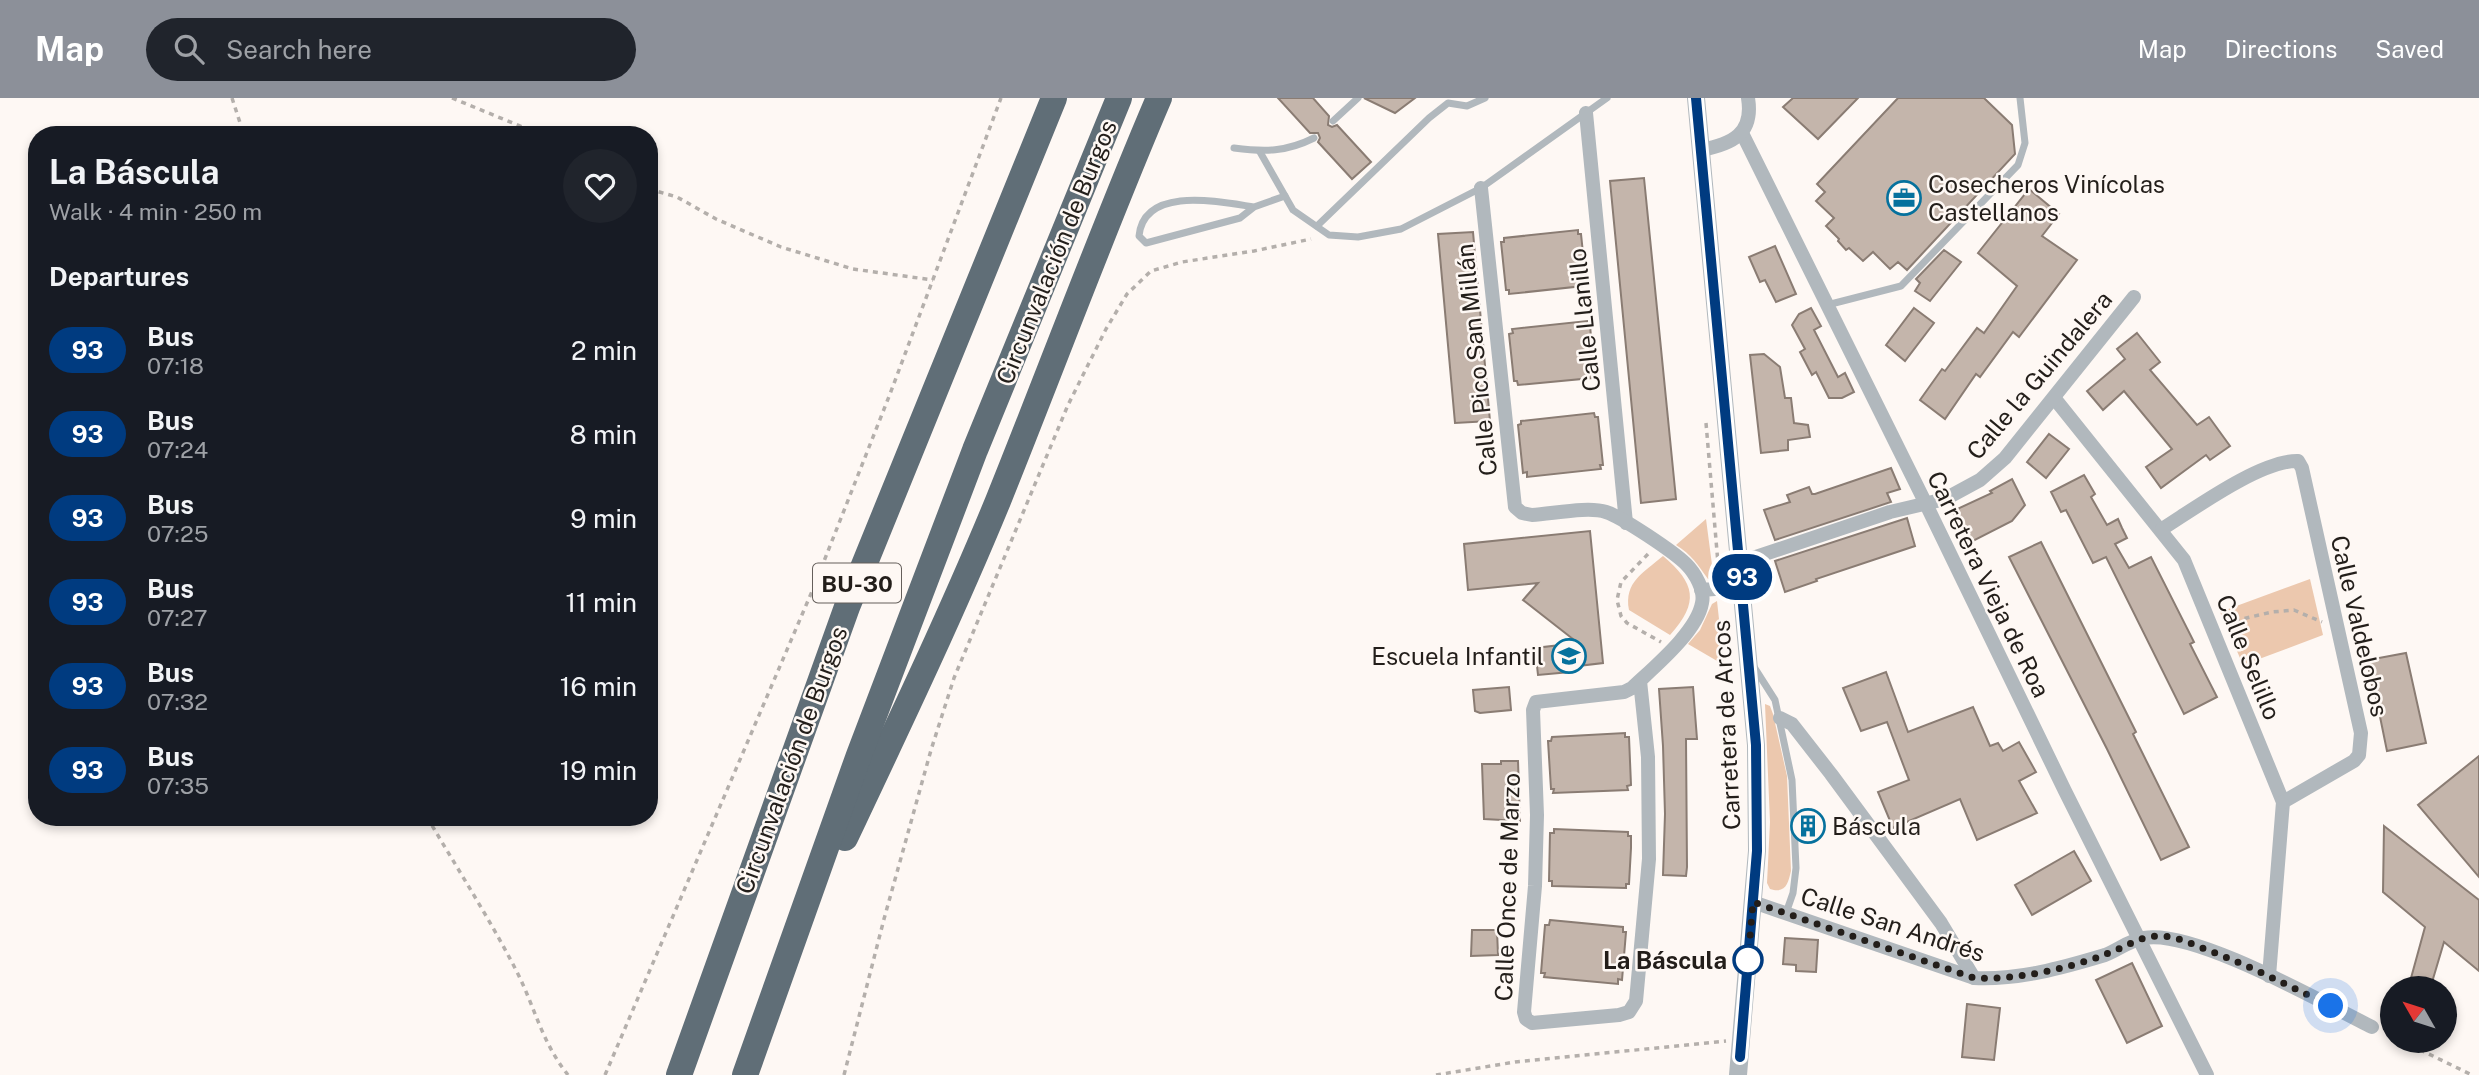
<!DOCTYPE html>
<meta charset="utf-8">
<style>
:root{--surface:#171b24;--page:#20242c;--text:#f1f3f6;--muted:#9ea1a6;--accent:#8c9099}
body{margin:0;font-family:"Public Sans",sans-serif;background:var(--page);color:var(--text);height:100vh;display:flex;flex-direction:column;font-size:26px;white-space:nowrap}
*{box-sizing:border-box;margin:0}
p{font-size:23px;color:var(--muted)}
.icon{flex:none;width:38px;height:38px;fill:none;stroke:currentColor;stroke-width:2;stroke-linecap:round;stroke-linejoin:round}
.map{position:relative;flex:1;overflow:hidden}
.panel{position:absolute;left:28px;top:28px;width:630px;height:700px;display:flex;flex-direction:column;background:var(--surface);border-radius:28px;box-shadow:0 4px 10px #0003}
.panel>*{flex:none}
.badge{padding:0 14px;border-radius:23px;font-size:24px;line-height:46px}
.needle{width:46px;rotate:309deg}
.controls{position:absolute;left:2380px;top:878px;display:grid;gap:14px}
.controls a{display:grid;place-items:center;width:77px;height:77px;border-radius:50%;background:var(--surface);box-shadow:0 4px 10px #0003;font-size:35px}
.you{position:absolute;width:35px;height:35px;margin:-18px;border:5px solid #fff;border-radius:50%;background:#1a73e8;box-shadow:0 0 0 10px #1a73e833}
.map>.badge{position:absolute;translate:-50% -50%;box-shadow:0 0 0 4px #fff}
h2{padding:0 21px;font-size:26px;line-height:63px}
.round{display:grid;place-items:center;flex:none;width:74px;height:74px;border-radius:37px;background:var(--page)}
.headline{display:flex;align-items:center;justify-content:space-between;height:119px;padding:0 21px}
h1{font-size:33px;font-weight:700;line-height:52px}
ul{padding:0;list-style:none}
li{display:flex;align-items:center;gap:21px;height:84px;padding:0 21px}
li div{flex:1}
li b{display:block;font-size:26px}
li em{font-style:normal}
li .badge{min-width:77px;font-weight:700;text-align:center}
header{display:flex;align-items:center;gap:42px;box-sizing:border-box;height:98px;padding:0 35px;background:var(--accent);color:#fff}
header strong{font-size:33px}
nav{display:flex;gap:38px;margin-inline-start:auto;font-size:24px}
.search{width:490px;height:63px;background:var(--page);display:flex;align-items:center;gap:18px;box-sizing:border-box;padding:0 24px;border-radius:38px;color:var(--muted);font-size:26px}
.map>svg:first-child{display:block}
</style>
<header>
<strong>Map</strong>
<div class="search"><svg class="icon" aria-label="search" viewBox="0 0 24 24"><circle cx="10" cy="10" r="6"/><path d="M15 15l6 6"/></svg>Search here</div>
<nav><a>Map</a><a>Directions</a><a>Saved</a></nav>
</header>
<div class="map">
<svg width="2479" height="977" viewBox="0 0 2479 977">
<rect width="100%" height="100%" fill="#fef8f4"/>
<g fill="#ecc8ae">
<path d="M1706,421L1714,482L1708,481C1698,467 1692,457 1676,447Z"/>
<path d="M1663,458C1695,485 1700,504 1670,537L1629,512C1624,484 1643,475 1663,458Z"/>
<path d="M2310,481L2323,537L2243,567L2220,514Z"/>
<path d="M1717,503L1724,567L1688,546L1700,532L1712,506Z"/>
<path d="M1765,606L1770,608L1773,616L1787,678L1791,773C1788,785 1786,796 1770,791L1767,785L1770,724Z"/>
</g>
<g fill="#c4b5ab" stroke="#8a7c73" stroke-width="2">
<path d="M1278,0H1313L1329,18L1328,27L1332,29L1337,27L1371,64L1352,81L1318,44L1320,40L1318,35H1310Z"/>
<path d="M1364,0H1415L1395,15Z"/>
<path d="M1793,0H1858L1818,41L1783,9Z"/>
<path d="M1898,0H1984L2012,27L2015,56L1907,172L1898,164L1890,171L1873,154L1863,163L1849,150L1846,152L1838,143L1839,141L1826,128L1834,120L1816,103L1825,94L1817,86Z"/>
<path d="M1644,80L1676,401L1641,405L1610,83Z"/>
<path d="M2029,91L2059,116L2042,138L2077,162L2019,239L2013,234L1980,279L1976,276L1945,321L1920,302L1942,271L1945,273L1977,230L1984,235L2017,188L1978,155Z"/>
<path d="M1578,132V136H1581L1586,184H1583V188L1509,196V192H1506L1501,144H1504V140Z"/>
<path d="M1473,134L1490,323L1455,325L1438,136Z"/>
<path d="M1775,148L1796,196L1776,204L1765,182L1760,184L1749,159Z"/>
<path d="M1944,152L1961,164L1930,203L1915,193L1920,185L1916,181Z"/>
<path d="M1811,210L1821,228L1814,232L1838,279L1845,275L1854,294L1842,300H1829L1816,274L1812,277L1800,254L1805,251L1792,227L1799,216Z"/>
<path d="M1914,210L1934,225L1905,263L1886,247Z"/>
<path d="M1587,223V227H1590L1594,275H1591L1592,280L1518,287L1517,283H1514L1509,236L1513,235L1512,231Z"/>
<path d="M2137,235L2160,264L2150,272L2197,327L2209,319L2230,348L2210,362L2206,357L2161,390L2146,369L2172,351L2124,293L2103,312L2087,293L2125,261L2117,251Z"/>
<path d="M1764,256L1780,269L1785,300H1791L1794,325L1808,327L1810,339L1788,342V352L1761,355L1750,257Z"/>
<path d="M1594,315L1595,319H1598L1603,367H1600L1601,371L1527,379V374L1523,375L1518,327L1521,326V323Z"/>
<path d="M2049,336L2069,351L2046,380L2027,364Z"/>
<path d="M1891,370L1900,391L1887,395L1891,404L1775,442L1764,412L1790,404L1787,397L1809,389L1812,396H1815Z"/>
<path d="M2084,377L2095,396L2091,399L2107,427L2118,421L2122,430L2127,440L2115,446L2129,470L2151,459L2194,544L2190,546L2217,599L2184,616L2106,459L2093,465L2066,412L2061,414L2051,394Z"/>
<path d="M2012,381L2025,407L2012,423L1969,445L1953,413L1992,395L1990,393Z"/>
<path d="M1907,420L1915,448L1816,481L1817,483L1785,494L1775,463Z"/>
<path d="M1590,433L1603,565L1570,569V574L1538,577L1535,550L1578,545L1523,502L1538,485L1468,492L1464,446Z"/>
<path d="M2041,444L2136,634L2133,636L2189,749L2161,762L2107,651L2009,459Z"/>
<path d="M2406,555L2426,645L2387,653L2376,599L2370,581L2368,562Z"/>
<path d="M1886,574L1908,634L1973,609L1990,648L1998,645L2003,653L2019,644L2036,674L2019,683L2037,715L1977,742L1960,701L1893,730L1878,694L1909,682L1887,624L1861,633L1843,590Z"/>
<path d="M1509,589L1511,612L1480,615L1475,613L1473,592Z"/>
<path d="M1693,589L1697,641H1686L1687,769L1686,778L1663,777L1665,716L1663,648L1659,591Z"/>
<path d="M1625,635V639H1629L1631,687L1627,688L1628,692L1553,695L1554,691H1551L1548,643H1551L1552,639Z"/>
<path d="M2479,658V779L2418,707Z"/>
<path d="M1501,663H1518L1520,723L1484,721L1482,666H1501Z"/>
<path d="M2384,728L2479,802V873L2444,844L2430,891H2408L2425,829L2383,794Z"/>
<path d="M1554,731L1628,734V738H1631V750L1629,786H1626V790L1552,788V783H1549L1550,735H1554Z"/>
<path d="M2074,753L2091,783L2032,817L2015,787Z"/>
<path d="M1550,822L1623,829V834H1626L1622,882L1618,881V886L1544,879L1545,875H1541L1545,827H1549Z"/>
<path d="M1472,832H1497L1498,857L1471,858Z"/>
<path d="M1785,840L1818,842L1816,874L1796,873V867L1783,866Z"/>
<path d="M2132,865L2162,928L2127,945L2096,882Z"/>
<path d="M1967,906L2000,910L1994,962L1962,959Z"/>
</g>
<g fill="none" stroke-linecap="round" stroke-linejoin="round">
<g stroke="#b4afab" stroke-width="3.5" stroke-dasharray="5 5" stroke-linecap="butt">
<path d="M232,0L244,37"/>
<path d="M452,0L542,37"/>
<path d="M649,91L677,99L716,121L781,149L853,171L933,182"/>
<path d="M1706,325L1719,477"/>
<path d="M1648,456L1621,484L1617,502L1621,518L1627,525L1661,544"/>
<path d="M2225,525L2272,514L2294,512L2322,524"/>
<path d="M427,719C457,770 489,820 516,872C535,909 541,943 568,977"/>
<path d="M2402,943L2472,977"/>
<path d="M605,977L813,491L890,296L1001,0"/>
<path d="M844,977L884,821L931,652L954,580L1068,307L1106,231L1127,196L1151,173L1182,164L1254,153L1311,141"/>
<path d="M1436,977L1515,964L1726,943"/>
</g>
<g stroke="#b1b8bd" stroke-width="7">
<path d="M1333,23L1358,0"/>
<path d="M1234,50C1265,54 1286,54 1314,40"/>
<path d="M1260,54L1293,112L1329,137L1358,139L1401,131L1481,90L1607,0"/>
<path d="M1254,109C1221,104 1144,87 1139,138L1146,145L1240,120L1254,109L1285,98"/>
<path d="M1317,128L1429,20L1448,5L1467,8L1485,0"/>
<path d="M1827,207L1901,188L2018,67L2025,45L2020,0"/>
<path d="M1754,569L1775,602L1792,682L1796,770L1793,795L1786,815"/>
</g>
<g stroke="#b1b8bd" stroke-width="14">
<path d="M1586,15L1626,425"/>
<path d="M1742,35L1925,404L2065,693L2207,977"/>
<path d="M1701,52C1732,46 1754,36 1748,0"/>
<path d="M1481,90L1515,409L1522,415L1532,417C1552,416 1588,408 1606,414C1622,419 1674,454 1686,466C1695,475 1705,492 1702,505C1697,534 1653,570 1632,590L1624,594L1536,604L1533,612L1537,717L1535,788L1524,914L1526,921L1532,925L1619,917L1629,914L1636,903L1649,761L1648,659L1640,583"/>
<path d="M2055,301L2184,462L2283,704L2269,878"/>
<path d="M2162,431C2194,411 2261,362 2298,363L2302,370L2361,635L2359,657L2354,663L2283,704"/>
<path d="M1741,464L1890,414L1945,401L1980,382L2005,360L2134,199"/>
<path d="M1701,492L1742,489"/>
<path d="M1780,620L1792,626L1831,676L1941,825L1974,880"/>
<path d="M1753,804L1974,880C2019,882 2062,870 2105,857C2118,852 2130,842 2144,840C2194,831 2323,905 2372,929"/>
</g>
<path stroke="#b1b8bd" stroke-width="18" d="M1696,0L1756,647L1757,753L1738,977"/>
<g stroke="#606e77" stroke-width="26">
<path d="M845,740C898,628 951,517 998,403C1052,269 1102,133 1159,0"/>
<path d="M679,977L847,509L1054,0"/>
<path d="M745,977L859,657L975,352L1119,0"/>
</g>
</g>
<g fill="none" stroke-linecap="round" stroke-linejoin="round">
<g stroke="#fff" stroke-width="16">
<path id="line" d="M1696,0L1756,647L1757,753L1740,959"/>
</g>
<use href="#line" stroke="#003b80" stroke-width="10"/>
<path stroke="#231e1a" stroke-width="7" stroke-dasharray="0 12.6" d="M1748,862L1753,804L1974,880C2018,882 2068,871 2109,855C2126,849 2140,838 2159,838C2175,838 2190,845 2205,851C2248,867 2289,888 2331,908"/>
</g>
<defs>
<g id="office-ring" transform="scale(1.75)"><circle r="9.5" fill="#fef8f4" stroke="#06719d" stroke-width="1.5"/><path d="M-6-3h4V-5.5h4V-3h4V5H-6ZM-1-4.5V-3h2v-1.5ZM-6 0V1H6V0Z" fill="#06719d"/></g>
<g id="school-ring" transform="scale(1.75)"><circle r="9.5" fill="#fef8f4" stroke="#06719d" stroke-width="1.5"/><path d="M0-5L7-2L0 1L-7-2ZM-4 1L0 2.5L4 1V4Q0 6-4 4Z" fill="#06719d"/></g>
<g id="building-ring" transform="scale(1.75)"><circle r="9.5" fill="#fef8f4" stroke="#06719d" stroke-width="1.5"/><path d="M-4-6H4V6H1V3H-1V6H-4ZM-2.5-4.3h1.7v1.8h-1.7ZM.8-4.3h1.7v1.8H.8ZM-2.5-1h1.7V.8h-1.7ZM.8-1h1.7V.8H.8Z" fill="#06719d"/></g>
</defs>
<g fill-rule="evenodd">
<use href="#office-ring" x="1904" y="100"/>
<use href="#school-ring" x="1569" y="558"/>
<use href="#building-ring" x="1808" y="728"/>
</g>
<circle fill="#fff" stroke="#003b80" stroke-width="3.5" cx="1748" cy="862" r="14"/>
<g text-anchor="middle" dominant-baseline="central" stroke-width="5" stroke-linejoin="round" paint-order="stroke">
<rect fill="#fef8f4" stroke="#655f5b" stroke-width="2" x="813" y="465.5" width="88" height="39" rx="5"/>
<g font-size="23" font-weight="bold" fill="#231e1a">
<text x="857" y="485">BU-30</text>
</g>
<g font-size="24" fill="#231e1a" stroke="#fef8f4" text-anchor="start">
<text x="1928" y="86">Cosecheros Vinícolas<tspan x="1928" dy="28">Castellanos</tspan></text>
<text x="1544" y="558" text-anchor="end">Escuela Infantil</text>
<text x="1832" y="728">Báscula</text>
</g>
<g font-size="24" fill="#231e1a" stroke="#fef8f4">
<text transform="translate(1056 154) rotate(-68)">Circunvalación de Burgos</text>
<text transform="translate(1584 222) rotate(-96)">Calle Llanillo</text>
<text transform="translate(1476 262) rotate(-96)">Calle Pico San Millán</text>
<text transform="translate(2039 277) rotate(-50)">Calle la Guindalera</text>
<text transform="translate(1989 486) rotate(64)">Carretera Vieja de Roa</text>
<text transform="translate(2360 528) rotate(77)">Calle Valdelobos</text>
<text transform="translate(2249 559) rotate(68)">Calle Selillo</text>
<text transform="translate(1726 627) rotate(-93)">Carretera de Arcos</text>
<text transform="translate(791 662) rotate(-70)">Circunvalación de Burgos</text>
<text transform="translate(1507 789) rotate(-88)">Calle Once de Marzo</text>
<text transform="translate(1893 826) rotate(18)">Calle San Andrés</text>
</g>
<g font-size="24" font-weight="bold" fill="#231e1a" stroke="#fef8f4" text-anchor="end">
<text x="1727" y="862">La Báscula</text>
</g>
</g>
</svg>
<div class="controls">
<a><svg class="needle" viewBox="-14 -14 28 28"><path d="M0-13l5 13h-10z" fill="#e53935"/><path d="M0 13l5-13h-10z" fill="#9ea1a6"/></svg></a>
</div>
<div class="you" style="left:2331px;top:908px"></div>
<b class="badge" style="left:1742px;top:479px;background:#003b80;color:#fff">93</b>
<section class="panel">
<div class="headline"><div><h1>La Báscula</h1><p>Walk · 4 min · 250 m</p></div><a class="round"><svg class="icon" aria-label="heart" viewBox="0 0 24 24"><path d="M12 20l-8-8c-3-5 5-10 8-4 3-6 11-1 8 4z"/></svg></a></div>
<h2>Departures</h2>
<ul>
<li><span class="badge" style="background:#003b80;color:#fff">93</span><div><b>Bus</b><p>07:18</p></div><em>2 min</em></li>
<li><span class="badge" style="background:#003b80;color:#fff">93</span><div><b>Bus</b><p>07:24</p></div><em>8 min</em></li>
<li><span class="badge" style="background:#003b80;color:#fff">93</span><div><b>Bus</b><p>07:25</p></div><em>9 min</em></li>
<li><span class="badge" style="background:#003b80;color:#fff">93</span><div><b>Bus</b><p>07:27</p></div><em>11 min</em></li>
<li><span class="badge" style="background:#003b80;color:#fff">93</span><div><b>Bus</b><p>07:32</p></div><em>16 min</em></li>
<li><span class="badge" style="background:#003b80;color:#fff">93</span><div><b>Bus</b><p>07:35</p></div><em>19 min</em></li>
</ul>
</section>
</div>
